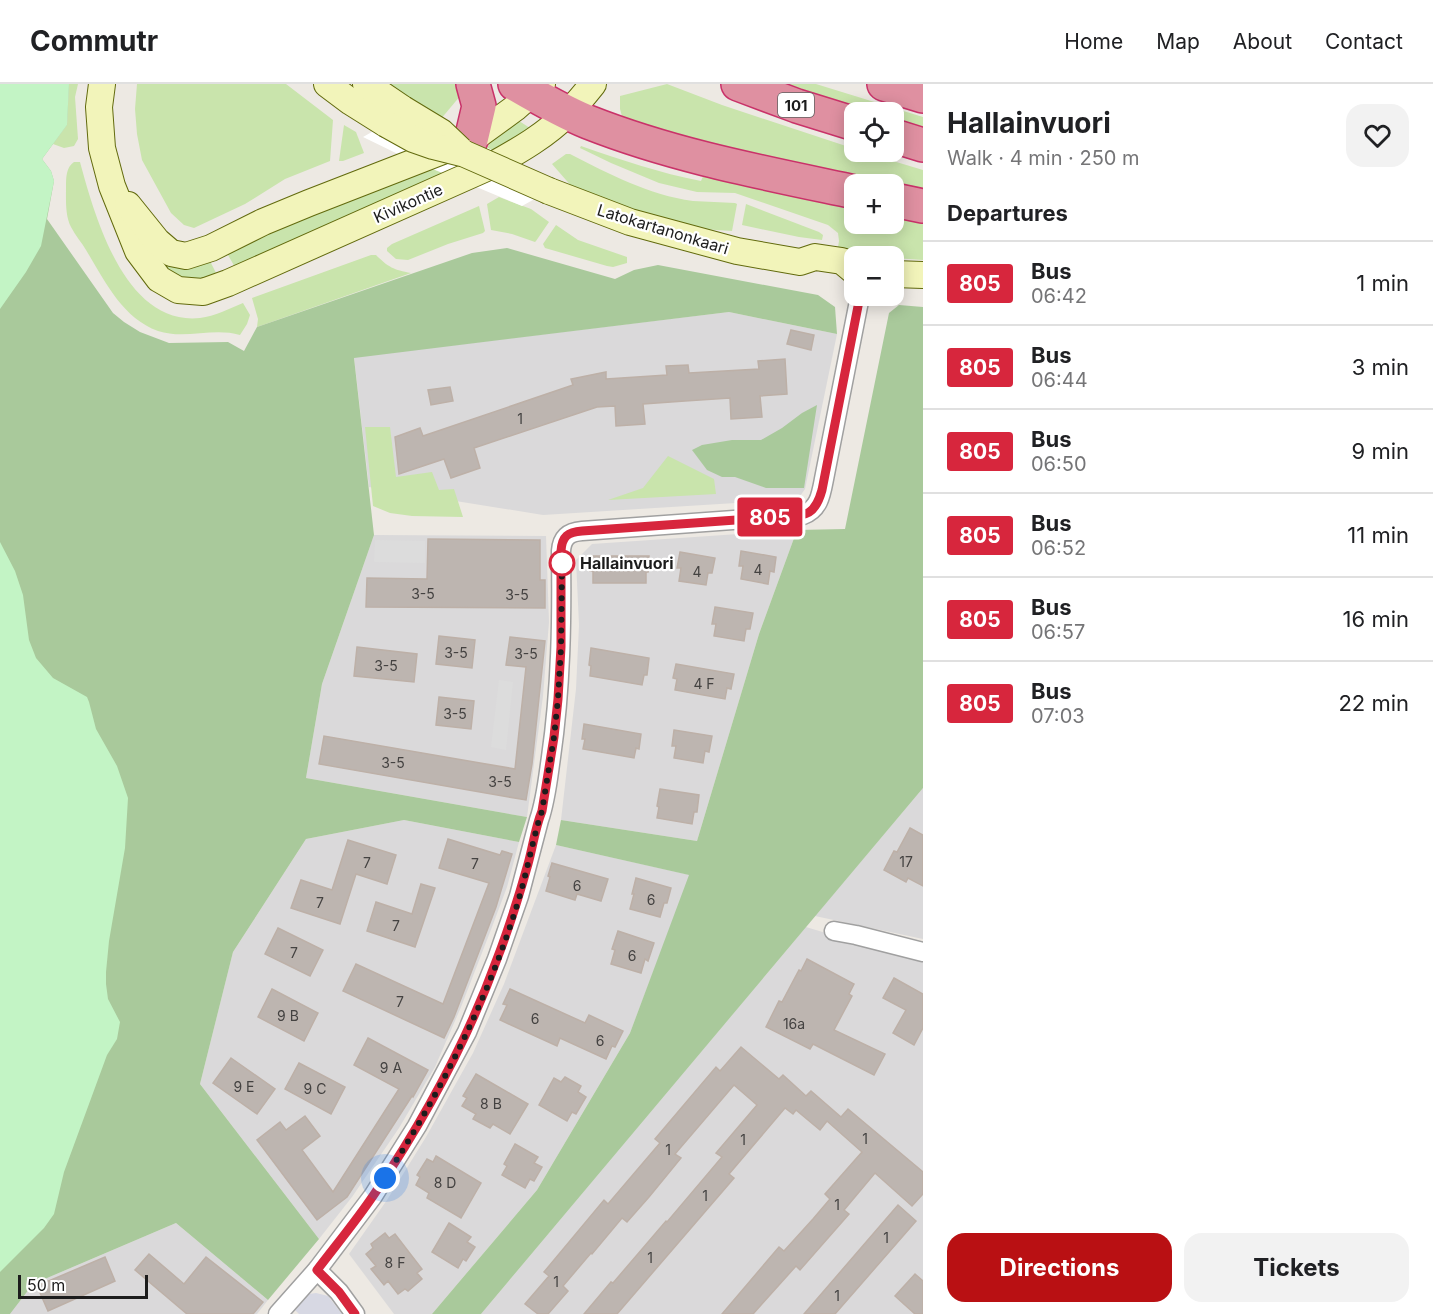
<!DOCTYPE html>
<meta charset="utf-8">
<style>
:root{--surface:#fff;--page:#f2f2f2;--text:#202124;--muted:#757577;--line:#e0e0e0;--accent:#b91013}
body{margin:0;font-family:Inter,sans-serif;background:var(--page);color:var(--text);height:100vh;display:flex;flex-direction:column;font-size:22px;white-space:nowrap}
*{box-sizing:border-box;margin:0}
p{font-size:20px;color:var(--muted)}
.icon{flex:none;width:33px;height:33px;fill:none;stroke:currentColor;stroke-width:2;stroke-linecap:round;stroke-linejoin:round}
.map{position:relative;flex:1;overflow:hidden}
.drawer{display:flex;flex-direction:column;background:var(--surface);width:510px}
.drawer>*{flex:none}
.badge{padding:0 12px;border-radius:4px;font-size:21px;line-height:39px}
.tools{position:absolute;left:844px;top:18px;display:grid;gap:12px}
.tools a{display:grid;place-items:center;width:60px;height:60px;border-radius:12px;background:var(--surface);box-shadow:0 3px 15px #0003;font-size:30px}
.scale{position:absolute;left:18px;bottom:15px;width:130px;box-sizing:border-box;padding-left:6px;border:3px solid #1c1c1c;border-top:0;font-size:16px;line-height:21px;white-space:nowrap;color:#1c1c1c;-webkit-text-stroke:4px #fff;paint-order:stroke}
.you{position:absolute;width:30px;height:30px;margin:-15px;border:4px solid #fff;border-radius:50%;background:#1a73e8;box-shadow:0 0 0 9px #1a73e833}
.map>.badge{position:absolute;translate:-50% -50%;box-shadow:0 0 0 3px #fff}
h2{padding:0 24px;font-size:22px;line-height:54px}
.round{display:grid;place-items:center;flex:none;width:63px;height:63px;border-radius:18px;background:var(--page)}
.overview{display:flex;align-items:center;justify-content:space-between;height:102px;padding:0 24px}
h1{font-size:28px;font-weight:700;line-height:45px}
.primary-button{display:flex;gap:12px;margin-top:auto;padding:12px 24px}
.primary-button a{flex:1;height:69px;border-radius:18px;background:var(--accent);color:#fff;font-size:24px;font-weight:700;line-height:69px;text-align:center}
.primary-button a+a{background:var(--page);color:var(--text)}
ul{padding:0;list-style:none}
li{display:flex;align-items:center;gap:18px;height:84px;padding:0 24px;border-top:2px solid var(--line)}
li div{flex:1}
li b{display:block;font-size:22px}
li em{font-style:normal}
li .badge{min-width:66px;font-weight:700;text-align:center}
header{display:flex;align-items:center;gap:36px;box-sizing:border-box;height:84px;padding:0 30px;background:var(--surface);border-bottom:2px solid var(--line)}
header strong{font-size:28px}
nav{display:flex;gap:33px;margin-inline-start:auto;font-size:21px}
main{display:flex;flex:1;min-height:0}
.map>svg:first-child{display:block}
</style>
<header>
<strong>Commutr</strong>
<nav><a>Home</a><a>Map</a><a>About</a><a>Contact</a></nav>
</header>
<main>
<div class="map">
<svg width="923" height="1230" viewBox="0 0 923 1230">
<rect width="100%" height="100%" fill="#ede9e3"/>
<g fill="#dad9da">
<path d="M729,228L837,250L805,405L798,415L543,431L369,403L354,273Z"/>
<path d="M797,446L759,550L697,757L561,736L576,605L579,541L576,476L592,460Z"/>
<path d="M374,451L546,452L549,538L543,612L527,733L306,694L322,600Z"/>
<path d="M923,704V855L815,832Z"/>
<path d="M404,736L519,758L507,803L492,843L461,923L435,983L399,1044L352,1113L319,1155L200,1000L233,868L306,755Z"/>
<path d="M556,761L690,791L630,949L537,1106L432,1230H394L349,1170L387,1116L426,1053L473,969L504,900Z"/>
<path d="M806,843L872,863L923,874V1230H481Z"/>
<path d="M176,1139L268,1216L257,1230H10L33,1200Z"/>
</g>
<g fill="#c9e4ac">
<path d="M69,0H78L75,13L78,55L74,62L64,64L53,60L67,41Z"/>
<path d="M137,0H286L333,36L330,77L285,95L245,120L194,144L184,141L171,129L142,76L137,50L135,25Z"/>
<path d="M382,0H455L461,11L440,36Z"/>
<path d="M667,0L722,21L855,65V68H863L923,86V114L894,100H863L724,69L623,36L620,25V12Z"/>
<path d="M776,0H816L923,33V47L894,38V28H862Z"/>
<path d="M513,33L533,46L499,70L477,58Z"/>
<path d="M344,41L356,48L364,69L343,77H339Z"/>
<path d="M581,62C621,76 660,89 701,97L704,90L855,118V140H894V127L923,134V176L894,174V172H858L837,169L839,157L838,149L828,141L735,109L697,108L659,99L611,79L580,64Z"/>
<path d="M566,70H570C609,90 649,111 693,117C707,118 721,118 735,119L737,120L732,147L701,145L669,138L620,121L573,104L552,80Z"/>
<path d="M74,78H80C95,133 125,242 200,234C215,232 229,225 243,219L250,231L247,240L240,251C213,243 185,256 158,247C122,234 105,197 86,166C82,159 75,151 71,143C65,131 66,116 66,102C66,94 66,83 74,78Z"/>
<path d="M427,83L453,93L236,185L224,164Z"/>
<path d="M499,113L531,125L549,138L536,157L535,158L512,150L491,146L487,120Z"/>
<path d="M746,120L819,148L823,151L822,156L799,153L742,141Z"/>
<path d="M479,122L485,147L483,149L448,160L408,176L396,175L387,167V164L392,160Z"/>
<path d="M556,141L578,156L627,173V179L613,183L607,182L545,164L543,160Z"/>
<path d="M157,166L208,173L218,193C202,196 172,197 163,180C160,176 159,171 157,166Z"/>
<path d="M371,171H376C388,183 394,186 411,189L257,243L258,235L252,214Z"/>
<path d="M365,343H390L396,393L432,388L439,406L454,405L463,433L412,432L390,429L373,422Z"/>
<path d="M668,372L714,395L716,410L608,416L643,404Z"/>
</g>
<g fill="#a9c99b">
<path d="M0,0H69L67,41L42,75L51,87L54,97L47,135L113,229L124,238L140,248L169,259L228,258L244,267L257,243L472,169L507,164L615,195L634,186L658,181L818,211L835,223L837,250L729,228L354,274L374,451L322,600L306,694L527,733L519,758L404,736L306,755L233,868L200,1000L319,1155L268,1216L176,1139L33,1200L10,1230H0Z"/>
<path d="M899,221L923,223V704L481,1230H432L537,1106L630,949L689,791L556,761L561,736L697,757L759,550L797,446L845,445L889,229Z"/>
<path d="M817,321L804,404H766L735,393H722L707,386L692,366L702,361L732,356H761L782,344L802,329Z"/>
</g>
<g fill="#c3f4c5">
<path d="M0,0H69L67,41L42,75L51,87L54,97L41,162L26,188L0,225Z"/>
<path d="M0,458L15,487L23,511L29,556L36,574L53,594L87,613L89,618L96,645L117,682L128,714L125,764L109,857L106,888V900L108,915L120,938L117,955L107,971L64,1088L54,1130L44,1144L0,1188Z"/>
</g>
<g fill="#dcdcdc">
<path d="M375,456L425,457V479L374,478Z"/>
<path d="M499,596L513,598L506,666L491,663Z"/>
</g>
<path fill="#d7d8e3" d="M316,1209L328,1212L342,1230H299L295,1226L309,1210Z"/>
<path fill="#fff" d="M386,40L477,58L499,70L561,98L549,107L522,122L402,72L363,53Z"/>
<g fill="#bdb5b0" stroke="#bdb0a7" stroke-width="1.5">
<path d="M791,246L814,251L811,266L787,260Z"/>
<path d="M785,275L787,310L760,312L762,333L731,335L730,314L685,317L643,320L645,340L616,342L615,322L597,323L474,364L480,384L451,394L444,375L399,390L395,353L420,344L423,352L573,301L571,295L606,288V295L667,291L666,282L688,281L689,289L759,285L758,277Z"/>
<path d="M450,303L453,317L431,321L428,306Z"/>
<path d="M428,455L540,456V496H545V524L366,523L367,494L427,495Z"/>
<path d="M741,467L776,473L774,488L770,487L768,500L741,495L743,482H739Z"/>
<path d="M680,468L715,474L712,489H708L706,501L679,497L681,484H677Z"/>
<path d="M590,472H649L648,488H646V499H593V487H590Z"/>
<path d="M715,523L753,529L750,545H746L744,557L714,552L716,540H712Z"/>
<path d="M439,552L475,556L472,584L436,580Z"/>
<path d="M510,553L545,557L532,680L526,716L319,680L324,652L515,685L526,583L506,581Z"/>
<path d="M357,563L417,570L414,598L354,592Z"/>
<path d="M591,564L649,574L647,591H644L642,601L590,592L591,582L589,581Z"/>
<path d="M676,580L734,590L731,605L727,604L725,615L675,606L677,595L673,594Z"/>
<path d="M439,613L474,617L471,645L436,641Z"/>
<path d="M584,640L641,650L639,665L636,664L634,674L583,665L585,655H582Z"/>
<path d="M674,646L712,652L709,668L705,667L703,679L674,674L676,662H672Z"/>
<path d="M660,705L699,711L697,728H694L692,740L657,734L659,723L657,722Z"/>
<path d="M910,744L923,751V802L908,794L906,798L884,786L894,767L897,768Z"/>
<path d="M448,755L500,771L502,767L512,770L496,823L454,933L444,954L343,907L356,880L443,920L489,799L439,784Z"/>
<path d="M348,756L396,771L387,800L356,790L340,840L291,824L301,796L332,806Z"/>
<path d="M552,779L608,795L601,817L577,810L575,816L546,807L550,793L548,792Z"/>
<path d="M636,794L671,804L667,819H664L660,833L630,825L634,810H632Z"/>
<path d="M421,800L435,804L415,863L367,847L376,818L412,830Z"/>
<path d="M278,844L323,866L310,892L265,870Z"/>
<path d="M618,847L654,859L648,877L645,875L641,889L611,880L615,866L612,865Z"/>
<path d="M807,875L854,900L849,910L852,912L834,946L885,970L874,991L813,960L810,965L766,943L779,917L782,918L799,886L801,887Z"/>
<path d="M894,894L923,910V944L914,961L893,949L906,926L883,914Z"/>
<path d="M272,905L318,929L304,957L258,933Z"/>
<path d="M510,905L585,939L589,931L623,947L615,963L612,962L606,975L560,954L557,962L500,936L507,921L503,920Z"/>
<path d="M368,954L428,986L413,1013L412,1012L347,1113L317,1136L257,1056L280,1038L286,1046L305,1032L320,1052L302,1066L333,1108L399,1005L354,981Z"/>
<path d="M741,963L779,995L783,991L806,1012L811,1007L841,1033L848,1025L923,1088V1110L912,1122L875,1089L844,1126L849,1130L800,1186L796,1182L753,1230H722L779,1163L784,1167L813,1135L830,1115L825,1110L862,1068L827,1037L820,1046L796,1026L793,1030L785,1024L729,1090L734,1094L617,1230H584L611,1198L613,1199L666,1137L667,1138L722,1073L716,1069L757,1021L734,1001L675,1070L681,1074L649,1113L627,1138L622,1134L592,1170L591,1169L563,1202L568,1207L548,1230H538L525,1220L549,1192L544,1188L604,1116L608,1120L660,1059L655,1055L716,983L720,987Z"/>
<path d="M231,974L275,1005L257,1030L213,999Z"/>
<path d="M299,979L345,1003L331,1030L285,1005Z"/>
<path d="M476,990L528,1020L510,1050L493,1040L490,1044L473,1035L476,1030L462,1022L467,1014L463,1012Z"/>
<path d="M565,993L581,1002L578,1008L586,1013L576,1030L572,1028L567,1037L539,1021L554,994L561,998Z"/>
<path d="M515,1060L538,1073L534,1079L542,1083L534,1097L530,1095L525,1104L502,1091L507,1082L504,1080Z"/>
<path d="M436,1072L481,1099L461,1134L427,1114L429,1109L416,1101L420,1093L417,1091L427,1075L433,1078Z"/>
<path d="M898,1121L916,1137L869,1191L835,1230H804Z"/>
<path d="M449,1139L471,1153L467,1158L475,1163L466,1177L463,1175L458,1184L432,1168Z"/>
<path d="M385,1149L389,1154L395,1150L422,1185L417,1189L422,1195L408,1207L405,1205L398,1210L388,1197L384,1201L371,1185L376,1182L366,1170L373,1164L371,1160Z"/>
<path d="M149,1170L184,1200L206,1173L263,1218L253,1230H187L135,1186Z"/>
<path d="M105,1173L115,1197L48,1227L37,1202Z"/>
<path d="M915,1190L923,1197V1230H915L895,1212Z"/>
</g>
<g fill="none" stroke-linecap="round" stroke-linejoin="round">
<g stroke="#a0a0a0" stroke-width="21">
<g id="street">
<path d="M834,847L856,851L923,868"/>
<path d="M317,1186L339,1208L355,1230"/>
<path d="M278,1230L317,1186L373,1112L417,1042L443,993L467,948L497,875L519,812L539,736C546,716 548,694 551,673C561,604 562,536 561,467C562,453 569,448 582,447L803,431C819,425 821,411 824,395L860,212"/>
</g>
</g>
<g stroke="#626a0d" stroke-width="28">
<g id="secondary">
<path d="M102,0L99,23L102,64L112,102L138,167L159,195L178,206L203,208L228,199L493,81C520,66 546,51 568,29C577,20 585,10 593,0"/>
<path d="M327,0L351,18L386,40"/>
<path d="M366,0L403,25"/>
<path d="M549,107L630,138L737,167L800,178L815,173L842,177L854,187"/>
<path d="M128,121L157,157L171,169L186,172L211,164L263,138L309,119L471,56L515,24L542,0"/>
<path d="M894,190L923,191"/>
</g>
</g>
<g stroke="#c93269" stroke-width="36">
<g id="highway">
<path d="M515,0C539,14 563,28 588,38C674,72 765,89 855,108"/>
<path d="M738,0L797,22L855,40"/>
<path d="M884,0L923,12"/>
<path d="M894,52L923,61"/>
<path d="M471,56L479,22L473,0"/>
<path d="M894,116L923,122"/>
</g>
</g>
<use href="#street" stroke="#fff" stroke-width="18"/>
<use href="#secondary" stroke="#f2f4ba" stroke-width="26"/>
<use href="#highway" stroke="#df90a1" stroke-width="33"/>
<g stroke="#626a0d" stroke-width="28" stroke-linecap="butt">
<g id="secondary-bridge">
<path d="M403,25L441,48L460,66"/>
<path d="M386,40L413,55L433,62L465,70L549,107"/>
</g>
</g>
<use href="#secondary-bridge" stroke="#f2f4ba" stroke-width="26"/>
</g>
<g fill="none" stroke-linecap="round" stroke-linejoin="round">
<g stroke="#fff" stroke-width="14">
<path id="line" d="M355,1230L339,1208L317,1186C336,1161 357,1136 375,1109C424,1036 467,958 497,875C509,844 519,812 528,780C533,762 535,744 542,727L554,653L558,615L561,563V467C562,452 568,448 582,447L777,433C803,431 814,435 822,406L860,212"/>
</g>
<use href="#line" stroke="#d7263d" stroke-width="9"/>
<path stroke="#1c1c1c" stroke-width="6" stroke-dasharray="0 10.8" d="M385,1094C441,1008 491,910 520,811C527,786 532,761 539,736L542,727L554,653L558,615L561,563L562,479"/>
</g>
<circle fill="#fff" stroke="#d7263d" stroke-width="3" cx="562" cy="479" r="12"/>
<g text-anchor="middle" dominant-baseline="central" stroke-width="4.5" stroke-linejoin="round" paint-order="stroke">
<g font-size="14" fill="#444241">
<text x="520" y="334">1</text>
<text x="758" y="485">4</text>
<text x="697" y="487">4</text>
<text x="423" y="509">3-5</text>
<text x="517" y="510">3-5</text>
<text x="456" y="568">3-5</text>
<text x="526" y="569">3-5</text>
<text x="386" y="581">3-5</text>
<text x="704" y="599">4 F</text>
<text x="455" y="629">3-5</text>
<text x="393" y="678">3-5</text>
<text x="500" y="697">3-5</text>
<text x="906" y="777">17</text>
<text x="367" y="778">7</text>
<text x="475" y="779">7</text>
<text x="577" y="801">6</text>
<text x="651" y="815">6</text>
<text x="320" y="818">7</text>
<text x="396" y="841">7</text>
<text x="294" y="868">7</text>
<text x="632" y="871">6</text>
<text x="400" y="917">7</text>
<text x="288" y="931">9 B</text>
<text x="535" y="934">6</text>
<text x="794" y="939">16a</text>
<text x="600" y="956">6</text>
<text x="391" y="983">9 A</text>
<text x="244" y="1002">9 E</text>
<text x="315" y="1004">9 C</text>
<text x="491" y="1019">8 B</text>
<text x="865" y="1054">1</text>
<text x="743" y="1055">1</text>
<text x="668" y="1065">1</text>
<text x="445" y="1098">8 D</text>
<text x="705" y="1111">1</text>
<text x="837" y="1120">1</text>
<text x="886" y="1153">1</text>
<text x="650" y="1173">1</text>
<text x="395" y="1178">8 F</text>
<text x="556" y="1197">1</text>
<text x="837" y="1211">1</text>
</g>
<rect fill="#fff" stroke="#606060" stroke-width="1.5" x="778" y="9" width="36" height="24" rx="4.5"/>
<g font-size="15" font-weight="bold" fill="#1c1c1c">
<text x="796" y="21">101</text>
</g>
<g font-size="16" fill="#1c1c1c" stroke="#fff">
<text transform="translate(408 119) rotate(-24)">Kivikontie</text>
<text transform="translate(663 145) rotate(17)">Latokartanonkaari</text>
</g>
<g font-size="16" font-weight="bold" fill="#1c1c1c" stroke="#fff" text-anchor="start">
<text x="580" y="479">Hallainvuori</text>
</g>
</g>
</svg>
<div class="tools">
<a><svg class="icon" aria-label="locate" viewBox="0 0 24 24"><circle cx="12" cy="12" r="6"/><path d="M12 2v4M12 18v4M2 12h4M18 12h4"/></svg></a>
<a>+</a>
<a>−</a>
</div>
<div class="scale">50 m</div>
<div class="you" style="left:385px;top:1094px"></div>
<b class="badge" style="left:770px;top:433px;background:#d7263d;color:#fff">805</b>
</div>
<section class="drawer">
<div class="overview"><div><h1>Hallainvuori</h1><p>Walk · 4 min · 250 m</p></div><a class="round"><svg class="icon" aria-label="heart" viewBox="0 0 24 24"><path d="M12 20l-8-8c-3-5 5-10 8-4 3-6 11-1 8 4z"/></svg></a></div>
<h2>Departures</h2>
<ul>
<li><span class="badge" style="background:#d7263d;color:#fff">805</span><div><b>Bus</b><p>06:42</p></div><em>1 min</em></li>
<li><span class="badge" style="background:#d7263d;color:#fff">805</span><div><b>Bus</b><p>06:44</p></div><em>3 min</em></li>
<li><span class="badge" style="background:#d7263d;color:#fff">805</span><div><b>Bus</b><p>06:50</p></div><em>9 min</em></li>
<li><span class="badge" style="background:#d7263d;color:#fff">805</span><div><b>Bus</b><p>06:52</p></div><em>11 min</em></li>
<li><span class="badge" style="background:#d7263d;color:#fff">805</span><div><b>Bus</b><p>06:57</p></div><em>16 min</em></li>
<li><span class="badge" style="background:#d7263d;color:#fff">805</span><div><b>Bus</b><p>07:03</p></div><em>22 min</em></li>
</ul>
<div class="primary-button"><a>Directions</a><a>Tickets</a></div>
</section>
</main>
